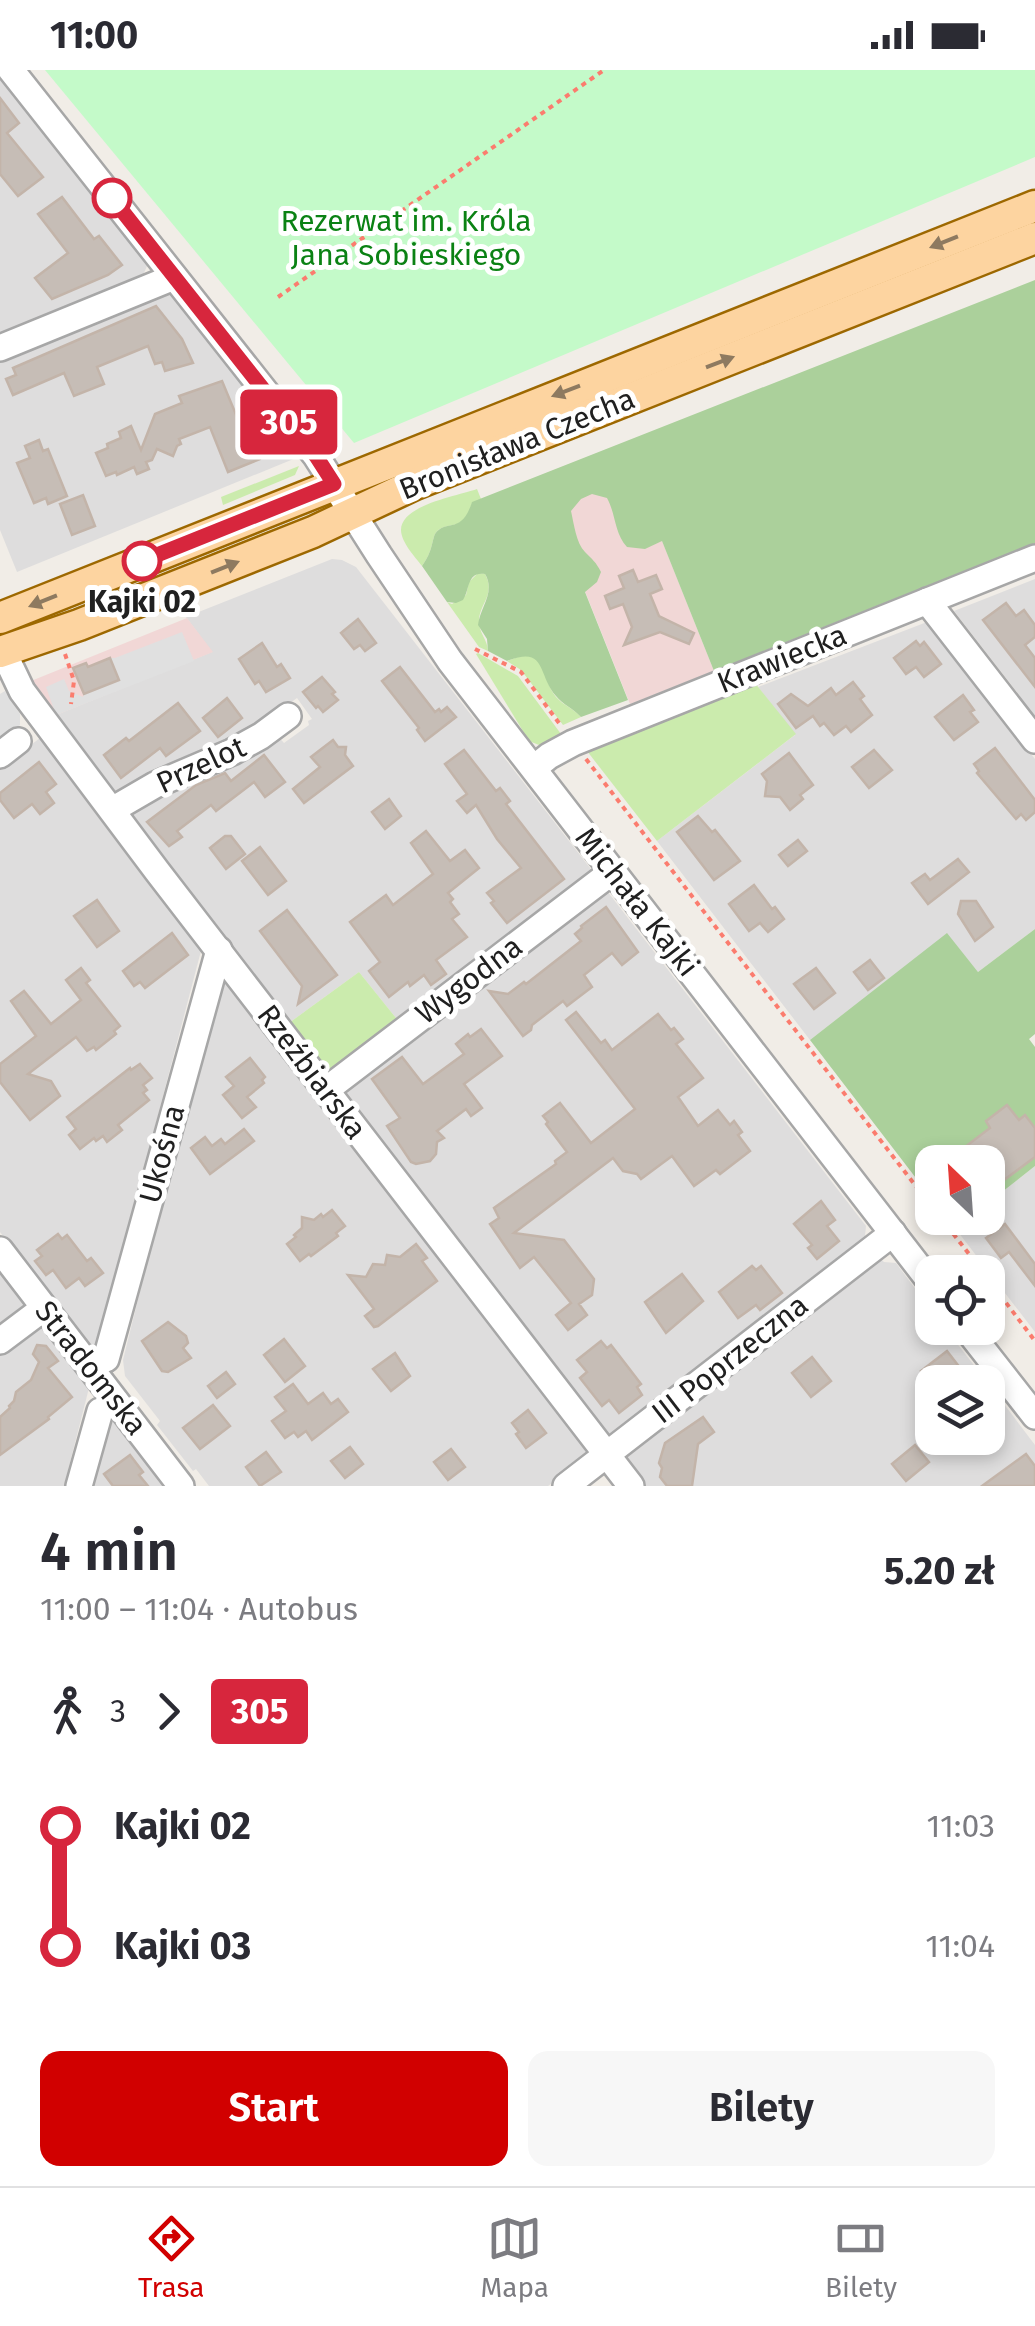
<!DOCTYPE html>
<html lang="pl">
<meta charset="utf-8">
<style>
:root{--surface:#fff;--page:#f7f7f7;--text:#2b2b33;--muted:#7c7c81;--line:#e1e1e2;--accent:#d10000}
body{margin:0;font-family:"Fira Sans",sans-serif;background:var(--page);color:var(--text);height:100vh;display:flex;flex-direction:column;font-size:38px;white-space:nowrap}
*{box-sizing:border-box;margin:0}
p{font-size:32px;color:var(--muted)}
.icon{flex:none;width:55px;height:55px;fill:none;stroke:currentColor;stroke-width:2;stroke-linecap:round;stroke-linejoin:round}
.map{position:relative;height:1416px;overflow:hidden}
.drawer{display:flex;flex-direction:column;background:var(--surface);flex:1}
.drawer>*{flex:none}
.badge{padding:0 20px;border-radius:8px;font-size:35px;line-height:65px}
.needle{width:65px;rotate:335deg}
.buttons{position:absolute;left:915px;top:1075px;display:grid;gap:20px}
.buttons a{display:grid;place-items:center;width:90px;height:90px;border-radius:20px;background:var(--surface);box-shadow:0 5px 15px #0003;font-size:50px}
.map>.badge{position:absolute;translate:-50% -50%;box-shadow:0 0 0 5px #fff}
.legs{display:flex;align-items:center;gap:15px;height:110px;padding:0 40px;font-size:32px}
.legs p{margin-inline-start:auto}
.head{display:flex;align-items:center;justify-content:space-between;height:170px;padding:0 40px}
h1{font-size:55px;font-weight:600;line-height:75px}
.button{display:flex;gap:20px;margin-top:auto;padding:20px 40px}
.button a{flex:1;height:115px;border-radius:20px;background:var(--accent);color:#fff;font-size:40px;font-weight:600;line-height:115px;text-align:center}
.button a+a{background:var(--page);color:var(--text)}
ul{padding:0 40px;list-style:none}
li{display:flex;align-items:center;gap:35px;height:120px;font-size:38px}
li i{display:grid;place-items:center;width:15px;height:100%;margin:0 12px;background:currentColor}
li i::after{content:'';width:25px;height:25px;margin:-12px;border:8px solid;border-radius:50%;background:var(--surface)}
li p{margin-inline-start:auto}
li:first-child i{background:linear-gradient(#0000 50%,currentColor 0)}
li:last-child i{background:linear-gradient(currentColor 50%,#0000 0)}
.status{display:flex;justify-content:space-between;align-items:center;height:70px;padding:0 50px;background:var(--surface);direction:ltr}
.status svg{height:28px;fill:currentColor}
.tab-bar{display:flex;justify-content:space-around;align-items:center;height:140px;border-top:2px solid var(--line);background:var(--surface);font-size:28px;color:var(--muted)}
.tab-bar a{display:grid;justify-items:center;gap:5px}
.tab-bar .current{color:var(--accent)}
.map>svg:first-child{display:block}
</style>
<div class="status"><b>11:00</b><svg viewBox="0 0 49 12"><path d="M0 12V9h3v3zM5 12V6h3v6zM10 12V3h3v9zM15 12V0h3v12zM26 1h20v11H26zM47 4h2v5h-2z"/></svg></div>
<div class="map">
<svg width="1035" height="1416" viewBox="0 0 1035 1416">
<rect width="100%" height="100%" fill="#f1ede7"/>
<g fill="#dedddd">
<path d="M0,6L148,194L143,205L118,215L110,221L0,265Z"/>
<path d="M167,220L291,376L296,388L17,502L0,460V289Z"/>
<path d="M332,489L342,490L356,497L594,803L400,953L359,902L289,953L127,743L276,664L284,673L309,655L308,651L312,649L297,628L265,651L120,728L56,645L212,582L186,547Z"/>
<path d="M1035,509V653L1017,630L1020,626L954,541Z"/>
<path d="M927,552L1035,689V859L978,902L947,864L810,970L657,771L795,665L758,617Z"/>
<path d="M40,668L202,877L95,1286L0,1162V699Z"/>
<path d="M604,817L866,1156L864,1175L614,1366H608L343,1026L345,1017Z"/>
<path d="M220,898L590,1381L585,1388L548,1416H209L196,1399L193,1401L157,1355L160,1351L125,1306L123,1290Z"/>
<path d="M1035,1096V1262L955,1158L969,1148H988V1133Z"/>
<path d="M876,1185L884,1192L896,1193L932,1241V1258H945L987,1312H932V1368H988V1313L1035,1375V1416H646L621,1383Z"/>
<path d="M0,1198L28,1234L0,1256Z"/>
<path d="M41,1252L90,1314L64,1416H0V1283Z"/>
<path d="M111,1341L169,1416H86Z"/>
</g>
<g fill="#f1d7d6">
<path d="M623,373L714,601L630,634L539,406Z"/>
<path d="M187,548L213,582L56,645L31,611Z"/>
</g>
<g fill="#cbebad">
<path d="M299,396L295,405L223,435L221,427Z"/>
<path d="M477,419L481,429L472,433C462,466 446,448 435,464C434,465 431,480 430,481C428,487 425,491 422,496C415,487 401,472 401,460C401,435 457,426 477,419Z"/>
<path d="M478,503L485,504C496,524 480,533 479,550C478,562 488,570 488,581L479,577L447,532L452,534L466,525L469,512Z"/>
<path d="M478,583L518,606L564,668L544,677L529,671L476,584Z"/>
<path d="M523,585C530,586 532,585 538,591C544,597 547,616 556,627C563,635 574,639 581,647L563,655L521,600L507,591Z"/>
<path d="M755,613L796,664L657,771L587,681Z"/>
<path d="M359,902L400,953L336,1002H328L289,953Z"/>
</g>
<g fill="#abd09b">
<path d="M1035,210V473L714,601L662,471L645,479L627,477C614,463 616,444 607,428L592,424L581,429L571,441C574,454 576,473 585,482C592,489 596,492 601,502L597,512L585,522L628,630L581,647C573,638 563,635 556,626C537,604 547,575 507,591L488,581L487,569L478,555C480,537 496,522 485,504C467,501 470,519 463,530L456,533L447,532L422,496C425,491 428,487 430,481C431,480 434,465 435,464C446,448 461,466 472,432Z"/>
<path d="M1035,859V964L1029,969L1035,977V1096L988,1133V1092H932V1129L810,970L947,863L978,902Z"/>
</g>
<path fill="#c4fac9" d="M45,0H1035V87L354,373Z"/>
<g fill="#e0e0e0">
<path d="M182,562L194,591L56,645L46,617L64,609L69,621L83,627L84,624L119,610L110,588H115Z"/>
<path d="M5,621L20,644V655L0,670V624Z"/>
</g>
<g fill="#c6bdb6" stroke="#c3b4a9" stroke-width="2.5">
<path d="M0,28L19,53L7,63L43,107L18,126L0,104Z"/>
<path d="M62,127L94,169L99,166L122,195L108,205L52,229L35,208L68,183L38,144Z"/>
<path d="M156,236L182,269L193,293L165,301L162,292L155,294L148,276L97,297L104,314L74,326L64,303L13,325L6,309L16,305L13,298Z"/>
<path d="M222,311L244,364L254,360L263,382L260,389L228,402L210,357L179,369L181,374L177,376L173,386L157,379L152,390L146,392L149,399L137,404L134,397L117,405L116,402L106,406L96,383L108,378L107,374L121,368L119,362L131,356L141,380L155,344L182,333L179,326Z"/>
<path d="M39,370L43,381L48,379L67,426L48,434L46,428L34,433L17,393L30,388L25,376Z"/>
<path d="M83,425L95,456L72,465L60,434Z"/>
<path d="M633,500L638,512L656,505L662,519L650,524L659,546L694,563L689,574L660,562L624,575L632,557L623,534L610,539L605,526L624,518L619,506Z"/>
<path d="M1006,533L1016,546L1024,540L1035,555V567L1025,575L1035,588V617L983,550Z"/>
<path d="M358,549L376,573L365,581L360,575L354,579L341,563Z"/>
<path d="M916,571L920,576L924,572L941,594L924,607L916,597L906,604L894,588Z"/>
<path d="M262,573L277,597L281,594L290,608L266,622L259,611L255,614L239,589Z"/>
<path d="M110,588L119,610L84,624L73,598L86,593L88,597Z"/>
<path d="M400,597L435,642L439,639L441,642L447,637L456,647L425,671L417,660L419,658L382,611Z"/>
<path d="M322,607L335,622L332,624L338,630L323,642L318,636L316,638L303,622Z"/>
<path d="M853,612L864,626L860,629L872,645L851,662L846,656L834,665L824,653L820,656L813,646L796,658L778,634L791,624L808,636L831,618L836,625Z"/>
<path d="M963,625L974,640L970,642L978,652L954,670L935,647Z"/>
<path d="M227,628L242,648L218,667L203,648Z"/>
<path d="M178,633L200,661L166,686L160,678L121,708L104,685L126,668L129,671Z"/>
<path d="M333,670L338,677H346L345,685L353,696L304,733L293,719L320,697L311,687Z"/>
<path d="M995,678L1035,730V742L1026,750L1021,744L1016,749L977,703L979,701L974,694Z"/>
<path d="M464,680L496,721L500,718L510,731L506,734L564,809L507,853L491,833L494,831L487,823L521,798L497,769L476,735L467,743L457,731L467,724L445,694Z"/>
<path d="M874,680L892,700L869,718L852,697Z"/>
<path d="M789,683L813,715L800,725L803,729L790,740L780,727L765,726L767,711L762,704Z"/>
<path d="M264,685L285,712L265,727L254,712L216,741L211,735L177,761L182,767L169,776L147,752L196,715L225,703L231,711Z"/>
<path d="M39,692L56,714L46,722L54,733L40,744L32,734L14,748L0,730V723Z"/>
<path d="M389,729L401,746L385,759L372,742Z"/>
<path d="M698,746L712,762L715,760L740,791L714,810L677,762Z"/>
<path d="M426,761L450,791L465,780L479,798L448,823L453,829L450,832L459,844L452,849L467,867L436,890L446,904L431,915L424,905L410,916L408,912L389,927L369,901L380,892L350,852L386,825L393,835L433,804L411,773Z"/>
<path d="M225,766H231L245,784L226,799L210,778Z"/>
<path d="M798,770L807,781L788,796L779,785Z"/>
<path d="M260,777L286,811L268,825L242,791Z"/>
<path d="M958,789L969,802L928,834L912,813L925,804L930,810Z"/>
<path d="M754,815L772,839L775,837L784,849L768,862L760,853L749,861L729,834Z"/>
<path d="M97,830L119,861L97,877L74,846Z"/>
<path d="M961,831H976L993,857L975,871L958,844Z"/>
<path d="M606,837L638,882L622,895L612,883L584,905L592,917L567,936L563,931L532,955L531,960L523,966L489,921L508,924L524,912L526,914L581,871L575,864L582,858L581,856Z"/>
<path d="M287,840L337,905L298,934L302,916L260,861Z"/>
<path d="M172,863L188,885L145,918L140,912L134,916L123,901Z"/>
<path d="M870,890L884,908L868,920L854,902Z"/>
<path d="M81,898L90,910L86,913L120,956L114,961L116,964L96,980L94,977L87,981L76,967L28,1004L51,1011L60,1026L30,1050L0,1012V994L36,966L11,931L24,921L51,954L81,930L66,910Z"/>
<path d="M816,898L835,923L814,939L794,914Z"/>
<path d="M576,942L601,973L605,970L612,980L658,944L671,960L674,958L683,969L676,974L703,1008L678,1027L698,1056L718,1040L730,1055L734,1051L742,1062L738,1065L750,1081L720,1104L716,1100L694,1116L672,1086L641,1109L637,1104L623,1101L613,1088L514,1163L564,1170L594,1209L592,1225L579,1234L587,1245L568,1260L556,1245L571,1233L534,1187L520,1198L490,1154L499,1148L494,1138L556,1094L555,1091L567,1082L546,1054L548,1052L543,1046L560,1033L591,1073L635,1039L566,950Z"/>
<path d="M481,959L502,986L464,1014L482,1038L471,1046L466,1039L437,1061L444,1068L437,1072L436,1084L430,1091L416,1094L411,1092L387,1056L400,1048L372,1009L402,987L423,1014L464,984L456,974L468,964L470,967Z"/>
<path d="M250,988L265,1007L262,1010L264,1013L247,1027L256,1037L242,1048L223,1025L234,1016L226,1007Z"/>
<path d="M140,994L152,1008L143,1015L147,1020L143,1023L149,1030L118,1055L122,1060L107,1072L103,1066L96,1071L94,1068L80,1079L69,1065L76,1059L67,1047L130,998L131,1000Z"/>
<path d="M1007,1035L1019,1050L1025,1045L1035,1058V1087L996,1116L988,1106V1092H975L965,1077L990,1058L986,1051Z"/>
<path d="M244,1059L254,1071L210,1104L191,1078L205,1067L212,1076L221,1069L225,1074Z"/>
<path d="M821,1131L835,1150L827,1156L839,1171L817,1189L808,1178L812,1175L794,1154Z"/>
<path d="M332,1140L345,1156L336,1163L338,1166L311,1186L309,1184L300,1191L287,1174L296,1167L294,1165L302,1158V1147L314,1150L321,1144L323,1147Z"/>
<path d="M1005,1154L1035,1194V1216L1009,1182L1001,1188L986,1168Z"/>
<path d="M58,1164L62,1169L67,1165L87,1191L91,1188L103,1203L85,1216L79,1208L66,1218L53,1200L46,1205L35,1191L42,1186L37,1180Z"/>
<path d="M416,1174L427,1188L422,1191L437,1211L378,1256L374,1257L365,1246L374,1239L348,1205L366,1207L373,1194L385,1195L387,1185L400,1187Z"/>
<path d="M752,1196L756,1200L761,1196L782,1223L760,1240L756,1235L738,1248L719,1222Z"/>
<path d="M682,1204L703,1231L666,1263L645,1232Z"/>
<path d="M168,1252L186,1266L188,1273L183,1278L191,1288L168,1302L162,1301L142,1271Z"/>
<path d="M284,1269L305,1296L285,1312L264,1285Z"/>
<path d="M601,1271L607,1278L611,1275L641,1314L637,1317L642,1325L619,1343L609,1330L602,1336L580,1308L587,1302L577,1290Z"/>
<path d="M37,1275L46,1276L58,1291L48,1298L72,1327L48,1347L49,1349L0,1385V1347L10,1338L9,1336L14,1331L16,1322L31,1310L39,1292L33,1284Z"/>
<path d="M947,1281L971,1312H930L921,1301Z"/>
<path d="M395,1283L410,1306L391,1321L373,1299Z"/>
<path d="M812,1287L831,1311L811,1327L792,1303Z"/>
<path d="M226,1302L235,1314L217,1328L208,1316Z"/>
<path d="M293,1314L308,1334L323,1323L331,1334L338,1329L348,1342L312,1370L306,1361L298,1367L294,1362L285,1368L272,1351L286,1341L275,1327Z"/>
<path d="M213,1335L230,1356L200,1379L183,1358Z"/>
<path d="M528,1340L546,1363L526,1378L516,1364L519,1362L512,1353Z"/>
<path d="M703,1347L714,1362L698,1374L692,1416H667L660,1407L662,1398L659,1393L665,1373Z"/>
<path d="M915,1375L929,1392L906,1411L892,1394Z"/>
<path d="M350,1377L363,1394L345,1408L331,1391Z"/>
<path d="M451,1379L465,1397L448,1410L434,1392Z"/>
<path d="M266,1382L281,1402L260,1416L246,1397Z"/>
<path d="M1026,1384L1035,1396V1416H982Z"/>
<path d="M130,1385L143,1402L139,1405L148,1416H113L104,1404Z"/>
</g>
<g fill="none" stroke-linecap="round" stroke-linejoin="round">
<g stroke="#a7a7a7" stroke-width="30">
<g id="minor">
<path d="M11,0L316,386L379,485L450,591L932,1214"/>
<path d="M0,278L174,207"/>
<path d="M927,531L1035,670"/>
<path d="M3,581L22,621L157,801L631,1416"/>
<path d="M0,685L18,671"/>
<path d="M534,698L549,686L573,673L1035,488"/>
<path d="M112,740L155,715L232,682L261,666L288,646"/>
<path d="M326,1020L613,801"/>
<path d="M0,1180L181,1416"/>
<path d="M966,1258L1035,1346"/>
<path d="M0,1271L44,1238"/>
<path d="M106,1289L219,880"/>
<path d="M79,1416L100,1341"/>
<path d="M566,1416L893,1163"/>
</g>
</g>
<g stroke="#9d6800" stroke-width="35">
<g id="major">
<path d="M0,548L1035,136"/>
<path d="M0,582L79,555L313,462L415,414L1035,168"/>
</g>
</g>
<g stroke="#fb7c6e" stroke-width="4" stroke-dasharray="5 5" stroke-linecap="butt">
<path d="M278,227L604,0"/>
<path d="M475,579L521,602L562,657"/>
<path d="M65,584L74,611L71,634"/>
<path d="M586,689L932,1137"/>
<path d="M941,1148L983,1202"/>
<path d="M988,1209L1035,1271"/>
</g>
<use href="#minor" stroke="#fff" stroke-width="25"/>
<use href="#major" stroke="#fdd4a0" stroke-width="30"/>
</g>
<defs><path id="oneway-solid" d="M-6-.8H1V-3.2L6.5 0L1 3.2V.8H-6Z" transform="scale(2.5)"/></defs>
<g fill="#8e7a60">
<use href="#oneway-solid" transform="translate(944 172) rotate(158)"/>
<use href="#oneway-solid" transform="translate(720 292) rotate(-21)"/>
<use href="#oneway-solid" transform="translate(566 321) rotate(159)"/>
<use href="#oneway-solid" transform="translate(225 497) rotate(-22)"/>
<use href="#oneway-solid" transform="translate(43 531) rotate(158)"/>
</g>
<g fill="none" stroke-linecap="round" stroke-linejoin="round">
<g stroke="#fff" stroke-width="22">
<path id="line-1" d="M112,128L316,386L334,414L142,491"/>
</g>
<use href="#line-1" stroke="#d7263d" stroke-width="15"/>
</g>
<g fill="#fff" stroke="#d7263d" stroke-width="5">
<circle cx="112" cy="128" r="18"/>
<circle cx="142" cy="491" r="18"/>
</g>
<g text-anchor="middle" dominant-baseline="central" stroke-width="10" stroke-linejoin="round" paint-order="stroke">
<g font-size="30" fill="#0b8214" stroke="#fff">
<text x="406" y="151">Rezerwat im. Króla<tspan x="406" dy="34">Jana Sobieskiego</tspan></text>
</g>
<g font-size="30" fill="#202020" stroke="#fff">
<text transform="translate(517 374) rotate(-22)">Bronisława Czecha</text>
<text transform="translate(782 589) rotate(-22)">Krawiecka</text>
<text transform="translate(201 695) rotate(-25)">Przelot</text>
<text transform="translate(637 832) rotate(52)">Michała Kajki</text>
<text transform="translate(469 910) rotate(-37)">Wygodna</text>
<text transform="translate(312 1002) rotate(53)">Rzeźbiarska</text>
<text transform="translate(162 1084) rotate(-75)">Ukośna</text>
<text transform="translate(730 1289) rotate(-38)">III Poprzeczna</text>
<text transform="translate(91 1298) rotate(52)">Stradomska</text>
</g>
<g font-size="30" font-weight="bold" fill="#202020" stroke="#fff">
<text x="142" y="532">Kajki 02</text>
</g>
</g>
</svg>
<div class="buttons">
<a><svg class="needle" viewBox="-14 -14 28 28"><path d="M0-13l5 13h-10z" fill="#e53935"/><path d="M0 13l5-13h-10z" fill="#7c7c81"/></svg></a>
<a><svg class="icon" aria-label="locate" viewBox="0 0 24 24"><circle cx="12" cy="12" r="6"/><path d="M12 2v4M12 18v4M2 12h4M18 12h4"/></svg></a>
<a><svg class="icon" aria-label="layers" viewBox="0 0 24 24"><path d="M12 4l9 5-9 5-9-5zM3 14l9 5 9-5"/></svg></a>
</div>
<b class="badge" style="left:289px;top:352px;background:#d7263d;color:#fff">305</b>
</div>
<section class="drawer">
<div class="head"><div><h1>4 min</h1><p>11:00 – 11:04 · Autobus</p></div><b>5.20 zł</b></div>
<div class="legs"><svg class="icon" aria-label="walk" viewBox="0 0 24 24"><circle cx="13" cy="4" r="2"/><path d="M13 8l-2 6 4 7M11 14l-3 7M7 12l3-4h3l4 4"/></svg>3<svg class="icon" aria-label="forward" viewBox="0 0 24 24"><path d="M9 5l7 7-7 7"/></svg><b class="badge" style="background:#d7263d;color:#fff">305</b></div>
<ul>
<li><i style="color:#d7263d"></i><b>Kajki 02</b><p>11:03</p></li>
<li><i style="color:#d7263d"></i><b>Kajki 03</b><p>11:04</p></li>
</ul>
<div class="button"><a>Start</a><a>Bilety</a></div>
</section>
<nav class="tab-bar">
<a class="current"><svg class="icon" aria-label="directions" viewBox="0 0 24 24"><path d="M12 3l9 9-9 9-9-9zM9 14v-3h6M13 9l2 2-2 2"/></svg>Trasa</a>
<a><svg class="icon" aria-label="map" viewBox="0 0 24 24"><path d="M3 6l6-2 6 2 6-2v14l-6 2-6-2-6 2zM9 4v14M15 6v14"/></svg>Mapa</a>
<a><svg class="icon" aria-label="tickets" viewBox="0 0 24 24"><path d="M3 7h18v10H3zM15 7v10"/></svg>Bilety</a>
</nav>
